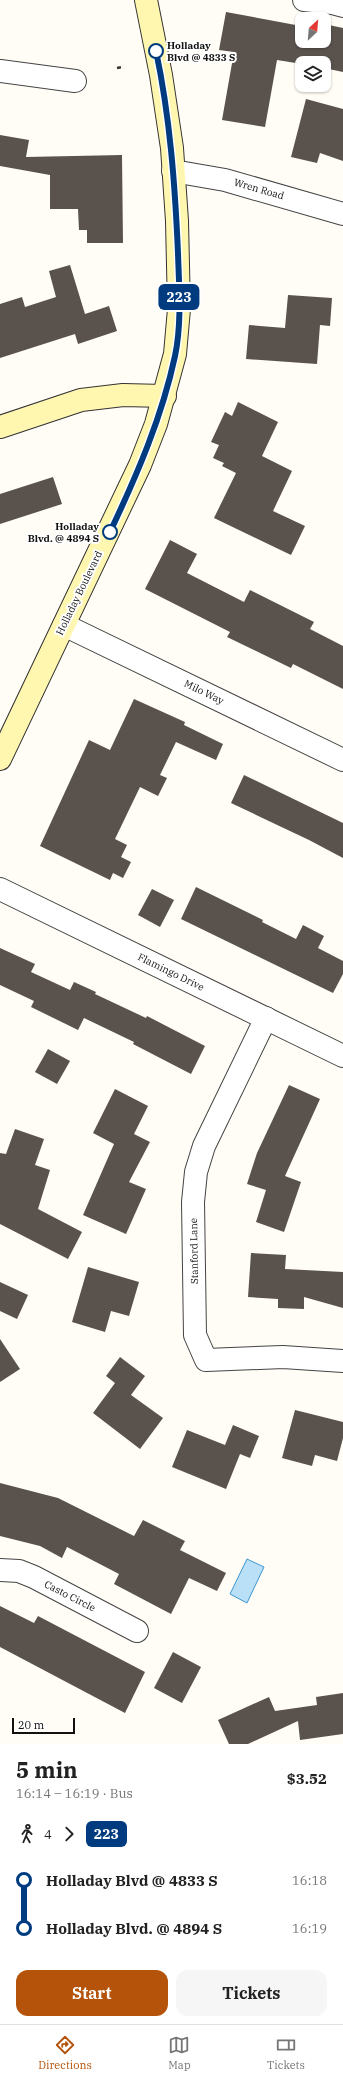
<!DOCTYPE html>
<meta charset="utf-8">
<style>
:root{--surface:#fff;--page:#f6f6f6;--text:#222;--muted:#767676;--line:#e0e0e0;--accent:#b45309}
body{margin:0;font-family:"IBM Plex Serif",serif;background:var(--page);color:var(--text);height:100vh;display:flex;flex-direction:column;font-size:15px;white-space:nowrap}
*{box-sizing:border-box;margin:0}
p{font-size:13px;color:var(--muted)}
.icon{flex:none;width:22px;height:22px;fill:none;stroke:currentColor;stroke-width:2;stroke-linecap:round;stroke-linejoin:round}
.map{position:relative;height:1744px;overflow:hidden}
.sheet{display:flex;flex-direction:column;background:var(--surface);flex:1}
.sheet>*{flex:none}
.badge{padding:0 8px;border-radius:6px;font-size:14px;line-height:26px}
.needle{width:26px;rotate:26deg}
.fabs{position:absolute;left:295px;top:12px;display:grid;gap:8px}
.fabs a{display:grid;place-items:center;width:36px;height:36px;border-radius:8px;background:var(--surface);box-shadow:0 1px 3px #0004;font-size:20px}
.scale{position:absolute;left:12px;bottom:10px;width:63px;box-sizing:border-box;padding-left:4px;border:2px solid #111;border-top:0;font-size:11px;line-height:14px;white-space:nowrap;color:#111;-webkit-text-stroke:3px #fff;paint-order:stroke}
.map>.badge{position:absolute;translate:-50% -50%;box-shadow:0 0 0 2px #fff}
.legs{display:flex;align-items:center;gap:6px;height:44px;padding:0 16px;font-size:13px}
.legs p{margin-inline-start:auto}
.head{display:flex;align-items:center;justify-content:space-between;height:68px;padding:0 16px}
h1{font-size:22px;font-weight:800;line-height:30px}
.button{display:flex;gap:8px;margin-top:auto;padding:8px 16px}
.button a{flex:1;height:46px;border-radius:12px;background:var(--accent);color:#fff;font-size:16px;font-weight:800;line-height:46px;text-align:center}
.button a+a{background:var(--page);color:var(--text)}
ul{padding:0 16px;list-style:none}
li{display:flex;align-items:center;gap:14px;height:48px;font-size:15px}
li i{display:grid;place-items:center;width:6px;height:100%;margin:0 5px;background:currentColor}
li i::after{content:'';width:10px;height:10px;margin:-5px;border:3px solid;border-radius:50%;background:var(--surface)}
li p{margin-inline-start:auto}
li:first-child i{background:linear-gradient(#0000 50%,currentColor 0)}
li:last-child i{background:linear-gradient(currentColor 50%,#0000 0)}
.dock{display:flex;justify-content:space-around;align-items:center;height:56px;border-top:1px solid var(--line);background:var(--surface);font-size:11px;color:var(--muted)}
.dock a{display:grid;justify-items:center;gap:2px}
.dock .selected{color:var(--accent)}
.map>svg:first-child{display:block}
</style>
<div class="map">
<svg width="343" height="1744" viewBox="0 0 343 1744">
<rect width="100%" height="100%" fill="#fffdf5"/>
<path fill="#b9e0f7" stroke="#3f96cf" d="M247,1559L264,1567L247,1603L230,1594Z"/>
<g fill="#5a524d">
<path d="M226,12L301,26L302,19V41H324V24L343,28V72L324,68V63L302,64L277,60L265,127L222,120L234,52L219,50Z"/>
<path d="M306,99L343,109V161L320,153L317,163L291,157Z"/>
<path d="M0,135L29,140L26,157L122,155L123,243H87V230H79L78,209H50V175L0,166Z"/>
<path d="M70,265L85,314L109,306L117,331L78,344L75,334L0,358V304L22,297L25,307L56,297L49,271Z"/>
<path d="M288,295L332,298L330,326L320,325L317,364L246,359L249,325L285,328Z"/>
<path d="M238,402L278,422L262,456L292,471L273,511L305,526L291,555L214,518L236,473L222,466L224,463L213,458L219,445L211,442L225,412L232,416Z"/>
<path d="M53,477L62,504L0,524V494Z"/>
<path d="M170,540L197,554L187,573L244,602L250,590L314,622L310,629L343,646V689L293,664L291,668L227,637L230,632L145,589Z"/>
<path d="M134,699L185,722L184,725L223,744L216,760L176,742L160,775L167,778L158,796L140,787L115,839L127,845L121,857L131,862L123,878L113,873L110,880L40,846L89,740L110,750Z"/>
<path d="M244,775L343,823V858L309,840L231,803Z"/>
<path d="M196,887L263,920L262,922L296,939L303,925L324,936L318,948L343,961V974L333,993L181,919Z"/>
<path d="M152,889L174,900L160,927L138,915Z"/>
<path d="M0,948L35,964L31,972L70,990L74,982L96,992L95,994L146,1018L147,1016L205,1046L191,1074L133,1044L134,1042L84,1018L78,1030L31,1007L34,1001L0,985Z"/>
<path d="M48,1049L70,1061L57,1084L35,1072Z"/>
<path d="M289,1085L320,1099L285,1176L301,1182L284,1232L256,1222L266,1190L247,1184L257,1153Z"/>
<path d="M115,1089L148,1106L134,1134L150,1142L129,1182L146,1189L126,1234L83,1215L114,1144L93,1133Z"/>
<path d="M15,1129L44,1139L35,1165L50,1170L38,1209L82,1232L68,1259L0,1224V1153L6,1154Z"/>
<path d="M251,1253L286,1255L285,1269L343,1272V1308L304,1297V1309L278,1308V1299L248,1297Z"/>
<path d="M88,1267L139,1282L129,1316L111,1311L105,1332L72,1322Z"/>
<path d="M0,1282L28,1295L17,1319L0,1311Z"/>
<path d="M0,1339L20,1369L0,1382Z"/>
<path d="M120,1357L145,1376L131,1395L163,1418L140,1449L93,1413L115,1383L106,1376Z"/>
<path d="M295,1410L343,1422V1438L337,1461L315,1455L312,1466L282,1458Z"/>
<path d="M233,1425L259,1436L250,1458L240,1454L226,1489L172,1467L187,1430L225,1445Z"/>
<path d="M0,1483L58,1498L134,1536L143,1520L185,1541L180,1550L226,1573L217,1591L189,1578L171,1614L114,1584L119,1574L67,1547L62,1558L40,1546L0,1536Z"/>
<path d="M0,1606L34,1623L38,1616L145,1672L125,1713L0,1647Z"/>
<path d="M173,1652L201,1667L182,1703L154,1688Z"/>
<path d="M343,1693V1734L300,1740L298,1721L248,1744H229L218,1720L269,1697L275,1711L317,1705L316,1697Z"/>
</g>
<g fill="none" stroke-linecap="round" stroke-linejoin="round">
<g stroke="#444" stroke-width="24">
<g id="street">
<path d="M304,0L332,3L343,6"/>
<path d="M0,71L75,81"/>
<path d="M173,171L225,180L343,214"/>
<path d="M64,625L343,760"/>
<path d="M0,889L343,1056"/>
<path d="M266,1018L204,1146L196,1172L193,1202L195,1335L206,1360L283,1357L343,1361"/>
<path d="M0,1570L19,1571L34,1577L137,1631"/>
</g>
</g>
<g stroke="#333" stroke-width="24">
<g id="secondary">
<path d="M0,427L81,400L123,395L165,396"/>
<path d="M0,759L140,465L156,424L175,354L179,309L177,221L172,148L161,75L146,0"/>
</g>
</g>
<path stroke="#333" stroke-width="2.5" stroke-dasharray="4 2" stroke-linecap="butt" d="M117,68L123,67"/>
<use href="#street" stroke="#fff" stroke-width="22"/>
<use href="#secondary" stroke="#fff6b0" stroke-width="22"/>
</g>
<g fill="none" stroke-linecap="round" stroke-linejoin="round">
<g stroke="#fff" stroke-width="9">
<path id="line-1" d="M110,532C137,475 162,417 175,356C182,323 179,286 178,253C175,185 170,117 156,51"/>
</g>
<use href="#line-1" stroke="#003b80" stroke-width="6"/>
</g>
<g fill="#fff" stroke="#003b80" stroke-width="2">
<circle cx="156" cy="51" r="7"/>
<circle cx="110" cy="532" r="7"/>
</g>
<g text-anchor="middle" dominant-baseline="central" stroke-width="4" stroke-linejoin="round" paint-order="stroke">
<g font-size="10" font-weight="bold" fill="#111" stroke="#fff" text-anchor="start">
<text x="167" y="45">Holladay<tspan x="167" dy="12">Blvd @ 4833 S</tspan></text>
<text x="99" y="526" text-anchor="end">Holladay<tspan x="99" dy="12">Blvd. @ 4894 S</tspan></text>
</g>
<g font-size="10" fill="#111" stroke="#fff">
<text transform="translate(259 189) rotate(16)">Wren Road</text>
<text transform="translate(79 593) rotate(-64)">Holladay Boulevard</text>
<text transform="translate(204 692) rotate(26)">Milo Way</text>
<text transform="translate(171 972) rotate(26)">Flamingo Drive</text>
<text transform="translate(194 1251) rotate(-91)">Stanford Lane</text>
<text transform="translate(70 1596) rotate(27)">Casto Circle</text>
</g>
</g>
</svg>
<div class="fabs">
<a><svg class="needle" viewBox="-14 -14 28 28"><path d="M0-13l5 13h-10z" fill="#e53935"/><path d="M0 13l5-13h-10z" fill="#767676"/></svg></a>
<a><svg class="icon" aria-label="layers" viewBox="0 0 24 24"><path d="M12 4l9 5-9 5-9-5zM3 14l9 5 9-5"/></svg></a>
</div>
<div class="scale">20 m</div>
<b class="badge" style="left:179px;top:297px;background:#003b80;color:#fff">223</b>
</div>
<section class="sheet">
<div class="head"><div><h1>5 min</h1><p>16:14 – 16:19 · Bus</p></div><b>$3.52</b></div>
<div class="legs"><svg class="icon" aria-label="walk" viewBox="0 0 24 24"><circle cx="13" cy="4" r="2"/><path d="M13 8l-2 6 4 7M11 14l-3 7M7 12l3-4h3l4 4"/></svg>4<svg class="icon" aria-label="forward" viewBox="0 0 24 24"><path d="M9 5l7 7-7 7"/></svg><b class="badge" style="background:#003b80;color:#fff">223</b></div>
<ul>
<li><i style="color:#003b80"></i><b>Holladay Blvd @ 4833 S</b><p>16:18</p></li>
<li><i style="color:#003b80"></i><b>Holladay Blvd. @ 4894 S</b><p>16:19</p></li>
</ul>
<div class="button"><a>Start</a><a>Tickets</a></div>
</section>
<nav class="dock">
<a class="selected"><svg class="icon" aria-label="directions" viewBox="0 0 24 24"><path d="M12 3l9 9-9 9-9-9zM9 14v-3h6M13 9l2 2-2 2"/></svg>Directions</a>
<a><svg class="icon" aria-label="map" viewBox="0 0 24 24"><path d="M3 6l6-2 6 2 6-2v14l-6 2-6-2-6 2zM9 4v14M15 6v14"/></svg>Map</a>
<a><svg class="icon" aria-label="tickets" viewBox="0 0 24 24"><path d="M3 7h18v10H3zM15 7v10"/></svg>Tickets</a>
</nav>
